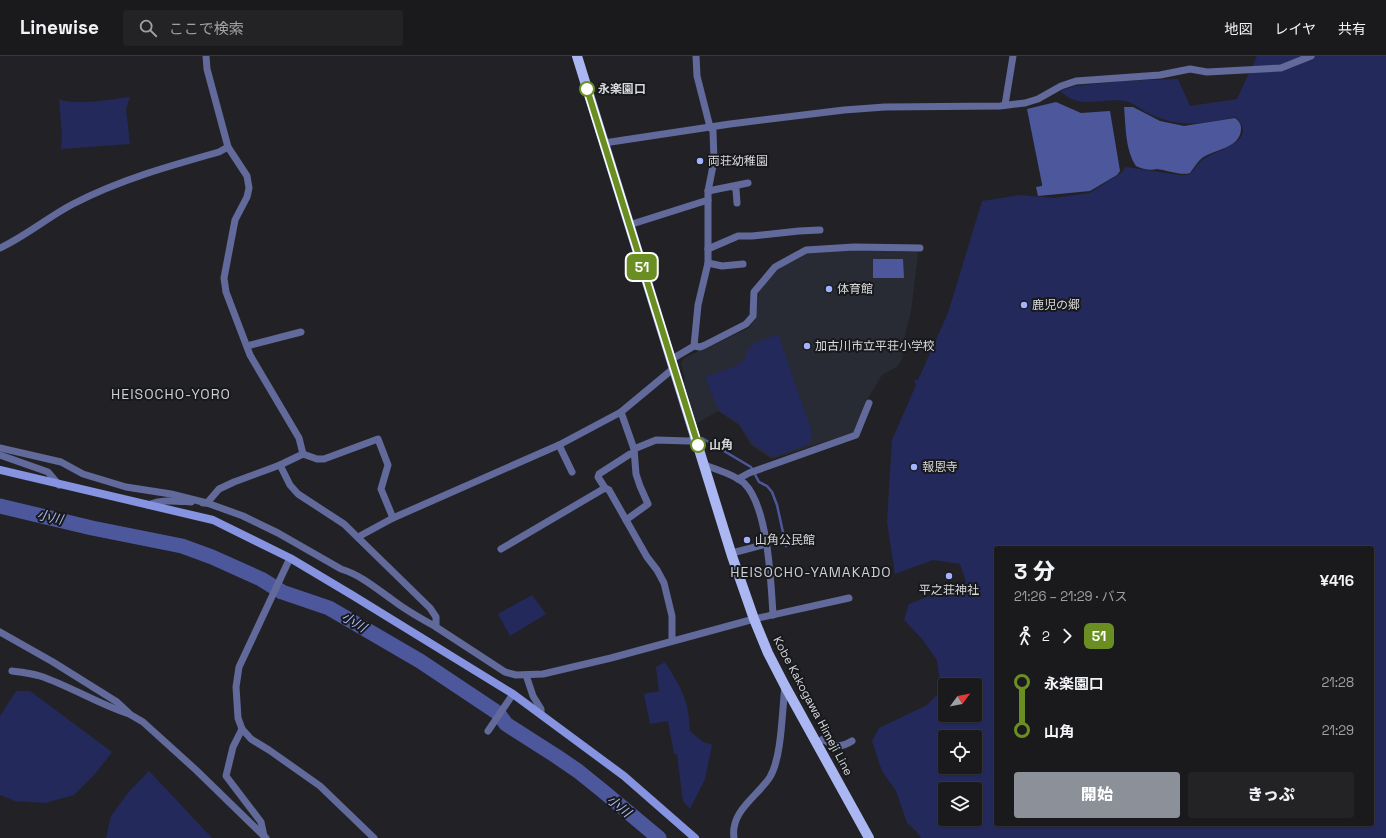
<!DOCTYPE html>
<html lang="ja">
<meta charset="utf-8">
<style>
:root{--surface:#1a1a1c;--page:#232325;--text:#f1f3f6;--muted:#9fa1a3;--line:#38383b;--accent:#8c9099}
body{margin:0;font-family:"Space Grotesk","Noto Sans JP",sans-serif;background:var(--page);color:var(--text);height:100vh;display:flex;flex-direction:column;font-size:15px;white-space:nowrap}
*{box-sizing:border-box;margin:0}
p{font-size:13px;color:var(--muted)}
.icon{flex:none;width:22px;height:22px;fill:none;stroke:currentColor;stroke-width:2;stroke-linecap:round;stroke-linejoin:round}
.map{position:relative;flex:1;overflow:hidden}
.details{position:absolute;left:994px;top:490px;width:380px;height:280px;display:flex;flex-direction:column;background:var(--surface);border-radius:4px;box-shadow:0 1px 3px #0004,0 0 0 1px var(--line)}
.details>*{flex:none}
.badge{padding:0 8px;border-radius:6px;font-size:14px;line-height:26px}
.needle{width:26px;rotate:58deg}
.fabs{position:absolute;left:938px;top:622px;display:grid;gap:8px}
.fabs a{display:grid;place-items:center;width:44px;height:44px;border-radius:4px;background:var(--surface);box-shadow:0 1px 3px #0004,0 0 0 1px var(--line);font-size:20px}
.map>.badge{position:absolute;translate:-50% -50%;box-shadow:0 0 0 2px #fff}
.legs{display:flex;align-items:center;gap:6px;height:44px;padding:0 20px;font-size:13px}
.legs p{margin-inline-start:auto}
.overview{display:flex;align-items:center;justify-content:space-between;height:68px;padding:0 20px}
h1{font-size:22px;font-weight:800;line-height:30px}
.action{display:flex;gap:8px;margin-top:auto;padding:8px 20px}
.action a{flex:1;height:46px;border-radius:4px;background:var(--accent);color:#fff;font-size:16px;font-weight:800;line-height:46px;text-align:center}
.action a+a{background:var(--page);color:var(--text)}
ul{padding:0 20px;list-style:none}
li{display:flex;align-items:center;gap:14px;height:48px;font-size:15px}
li i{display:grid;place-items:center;width:6px;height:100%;margin:0 5px;background:currentColor}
li i::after{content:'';width:10px;height:10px;margin:-5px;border:3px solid;border-radius:50%;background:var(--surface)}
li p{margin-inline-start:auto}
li:first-child i{background:linear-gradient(#0000 50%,currentColor 0)}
li:last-child i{background:linear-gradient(currentColor 50%,#0000 0)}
header{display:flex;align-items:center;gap:24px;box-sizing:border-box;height:56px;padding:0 20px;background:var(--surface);border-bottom:1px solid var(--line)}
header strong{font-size:19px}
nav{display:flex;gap:22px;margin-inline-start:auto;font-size:14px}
.search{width:280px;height:36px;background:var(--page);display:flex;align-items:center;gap:10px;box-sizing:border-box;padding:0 14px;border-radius:4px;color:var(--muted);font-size:15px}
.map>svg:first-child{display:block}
</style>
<header>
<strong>Linewise</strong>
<div class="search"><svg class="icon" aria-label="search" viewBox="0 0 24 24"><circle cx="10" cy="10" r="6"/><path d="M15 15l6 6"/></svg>ここで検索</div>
<nav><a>地図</a><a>レイヤ</a><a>共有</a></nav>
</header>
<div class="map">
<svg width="1386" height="782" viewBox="0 0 1386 782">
<rect width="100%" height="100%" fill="#222226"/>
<path fill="#292b34" d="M852,194L917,196L918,199L911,255L905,279L902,304L897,311L882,319L865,347L854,376L772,403L751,389L739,369L718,355L696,368L683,327L685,322L681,307L684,302L749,272L755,263L760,233L778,213L807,197Z"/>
<g fill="#23295b" fill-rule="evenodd">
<path d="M1257,0H1386V782H921L915,774L907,767L896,735L882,715L872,685L879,672L927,649L941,635L937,604L922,583L904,564L909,548L966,526L960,508L933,504L895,518L887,466L892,384L916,329L914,324H918L948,257L982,145L1020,139L1054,142L1090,137L1121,117L1126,111L1179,119C1196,121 1193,109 1205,102C1219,93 1259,85 1236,61C1202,67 1185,73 1152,59C1143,56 1134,46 1125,45C1100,41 1082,55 1060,35L1075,30L1122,25L1178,23L1190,50L1237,43ZM996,492H1372V768H996ZM945,629H975V659H945ZM945,681H975V711H945ZM945,733H975V763H945Z"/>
<path d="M130,41L126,53L130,88L61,93L62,79L59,43C74,50 113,43 130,41Z"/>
<path d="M778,278L812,376L810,388L773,401L753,388L739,368L720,355L714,344L706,323L707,320C717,316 735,312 743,305C747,301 747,293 752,288Z"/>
<path d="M532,539L546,558L510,580L498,558Z"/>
<path d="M665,606C681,632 689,644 690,675L703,686L712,689L705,723L690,753L683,745L677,698H674L668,665L650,668L644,638L659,635L656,611Z"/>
<path d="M16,635H30L112,696L95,718L74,739L45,747L15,745L0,739V660Z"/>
<path d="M149,715L212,782H213H106L111,760L128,737Z"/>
</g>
<g fill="#4d589c">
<path d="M1056,46L1081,57L1110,55L1120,115L1117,119L1090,135L1038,140L1036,131L1042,130V128L1027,53Z"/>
<path d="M1124,51H1133L1160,65L1184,70L1235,62C1239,65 1241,68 1241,72C1241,93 1214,93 1202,102C1197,106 1194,112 1190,117C1182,120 1166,114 1157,113C1151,115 1142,113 1136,110C1125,93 1126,71 1124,51Z"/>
<path d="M873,203H903L904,222H873Z"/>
</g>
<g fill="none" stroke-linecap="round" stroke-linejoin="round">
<path stroke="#4d589c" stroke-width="2.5" d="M702,382L751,411L759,426L767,430L772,436L777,449L786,490"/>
<path stroke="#4d589c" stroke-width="15" d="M0,450L92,472L182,490L212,501L261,523L282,536L329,552L420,605L498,657L506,668L556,700L578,715L604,736L659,782"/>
<g stroke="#616a9b" stroke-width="7">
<path d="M206,0L207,13L228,91L247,120L249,132L247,141L235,164L224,222L226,236L250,299L299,382L303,398"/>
<path d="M1005,49L1013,0"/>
<path d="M604,87L730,68L844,54L885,51L1000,50L1025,47L1038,43L1061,30L1076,25L1160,19L1190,13L1207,16L1281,12L1311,0"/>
<path d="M733,131L736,133L737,147"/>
<path d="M708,135L748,127"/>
<path d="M629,169L708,144"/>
<path d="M0,192C26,180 48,161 73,148C119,124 169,110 219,96L228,91"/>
<path d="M708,193L738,180H752L799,175L820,174"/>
<path d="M708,207L722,210L743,208"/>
<path d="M247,290L301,276"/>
<path d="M694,290L698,249L708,207V135L714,105L713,75L710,71L697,20L696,0"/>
<path d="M672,303L694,290L700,291L705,289L746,268L753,260L754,236L775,211L806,194L854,191L920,192"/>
<path d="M621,356L634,393L636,418L640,430L648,448L626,464"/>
<path d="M559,389L572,416"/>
<path d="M0,392L61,406L83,418L126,431L171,438L207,447L243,460L278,477L341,513C361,519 377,533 394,545C407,555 422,563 436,571"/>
<path d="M634,393L656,384L689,385L696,382"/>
<path d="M634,398H630L599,418L598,421L605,432L609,434L647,501L657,514L664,527L672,560V585"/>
<path d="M0,399L48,416L59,429"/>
<path d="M280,409L290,429L298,438L344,468L430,552L436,561V571L505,616L516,619L543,618L611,602L754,563L849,542"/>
<path d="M705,409C717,414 734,418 744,427C768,450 771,526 773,559"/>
<path d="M738,423L749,417L856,379L869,347"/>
<path d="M203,447H207L219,433L234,426L280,409L303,398L317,403H324L378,383L388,409L381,433L393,462"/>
<path d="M148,449C162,443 176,445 191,446"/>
<path d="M358,481L393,462L559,389L621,356L674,312"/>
<path d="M501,493L605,432"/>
<path d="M732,497L766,488"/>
<path d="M290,502L239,611L236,631L238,662L242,673L251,683L269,694L320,730L374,782"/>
<path d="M0,576L53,606L117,646L131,659L143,666L196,714L266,782"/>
<path d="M12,615C21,616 31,617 40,620C70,630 98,648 129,658"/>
<path d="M526,619L533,640L541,653V659"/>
<path d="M242,673L233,691L226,720L261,766L264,780"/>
<path d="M488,675L513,638"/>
<path d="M817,688L823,683C834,691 841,692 852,685"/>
<path d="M734,782C730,755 758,740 770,721C782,701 782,654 785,630"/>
</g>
<path stroke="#8593e0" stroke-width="8" d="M0,414L213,464L290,502L352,539L513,638L624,720L695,782"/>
<path stroke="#aab7f3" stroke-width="10" d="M577,0L732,500L754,563L768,597L785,630L869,782"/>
</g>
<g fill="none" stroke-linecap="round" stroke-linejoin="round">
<g stroke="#fff" stroke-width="9">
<path id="line-1" d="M587,33L698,389"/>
</g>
<use href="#line-1" stroke="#6b8e23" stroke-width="6"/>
</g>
<g fill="#fff" stroke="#6b8e23" stroke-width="2">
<circle cx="587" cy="33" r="7"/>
<circle cx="698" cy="389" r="7"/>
</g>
<g fill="#a3b2fd" stroke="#18191c" stroke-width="1.5">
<circle cx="700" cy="105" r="4"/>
<circle cx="829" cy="233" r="4"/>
<circle cx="1024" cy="249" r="4"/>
<circle cx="807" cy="290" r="4"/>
<circle cx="914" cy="411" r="4"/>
<circle cx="747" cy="484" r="4"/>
<circle cx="949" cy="520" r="4"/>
</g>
<g text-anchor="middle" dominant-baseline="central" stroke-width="4" stroke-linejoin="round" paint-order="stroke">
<g font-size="12" font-weight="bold" fill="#d8d9db" stroke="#18191c" text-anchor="start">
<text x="598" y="33">永楽園口</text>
<text x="709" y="389">山角</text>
</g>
<g font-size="12" fill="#d8d9db" stroke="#18191c" text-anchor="start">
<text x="708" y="105">両荘幼稚園</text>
<text x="837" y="233">体育館</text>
<text x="1032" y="249">鹿児の郷</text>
<text x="815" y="290">加古川市立平荘小学校</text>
<text x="922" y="411">報恩寺</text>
<text x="755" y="484">山角公民館</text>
<text x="949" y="534" text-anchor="middle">平之荘神社</text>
</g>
<g font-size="12" fill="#d8d9db" stroke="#18191c">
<text transform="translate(813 650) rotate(62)">Kobe Kakogawa Himeji Line</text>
</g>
<g font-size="13" font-style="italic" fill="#aebaf4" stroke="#18191c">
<text transform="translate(50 461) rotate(12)">小川</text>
<text transform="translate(354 566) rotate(31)">小川</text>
<text transform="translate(619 750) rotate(39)">小川</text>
</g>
<g font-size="14" letter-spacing="1" fill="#cecfd3" stroke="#18191c">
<text x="171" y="338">HEISOCHO-YORO</text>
<text x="811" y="516">HEISOCHO-YAMAKADO</text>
</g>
</g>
</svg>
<div class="fabs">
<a><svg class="needle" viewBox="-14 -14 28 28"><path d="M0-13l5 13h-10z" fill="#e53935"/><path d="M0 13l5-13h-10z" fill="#9fa1a3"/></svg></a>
<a><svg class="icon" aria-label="locate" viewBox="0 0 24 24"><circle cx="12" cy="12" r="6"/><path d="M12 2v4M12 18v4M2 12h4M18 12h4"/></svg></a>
<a><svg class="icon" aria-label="layers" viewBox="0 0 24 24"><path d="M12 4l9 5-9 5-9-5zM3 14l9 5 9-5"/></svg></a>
</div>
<b class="badge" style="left:642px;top:211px;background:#6b8e23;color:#fff">51</b>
<section class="details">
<div class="overview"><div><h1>3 分</h1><p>21:26 – 21:29 · バス</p></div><b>¥416</b></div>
<div class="legs"><svg class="icon" aria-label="walk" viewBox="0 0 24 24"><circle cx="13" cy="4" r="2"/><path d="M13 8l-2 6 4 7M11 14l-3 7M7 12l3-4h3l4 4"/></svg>2<svg class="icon" aria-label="forward" viewBox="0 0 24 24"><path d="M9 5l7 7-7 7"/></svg><b class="badge" style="background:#6b8e23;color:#fff">51</b></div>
<ul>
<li><i style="color:#6b8e23"></i><b>永楽園口</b><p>21:28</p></li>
<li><i style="color:#6b8e23"></i><b>山角</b><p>21:29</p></li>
</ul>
<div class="action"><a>開始</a><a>きっぷ</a></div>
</section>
</div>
